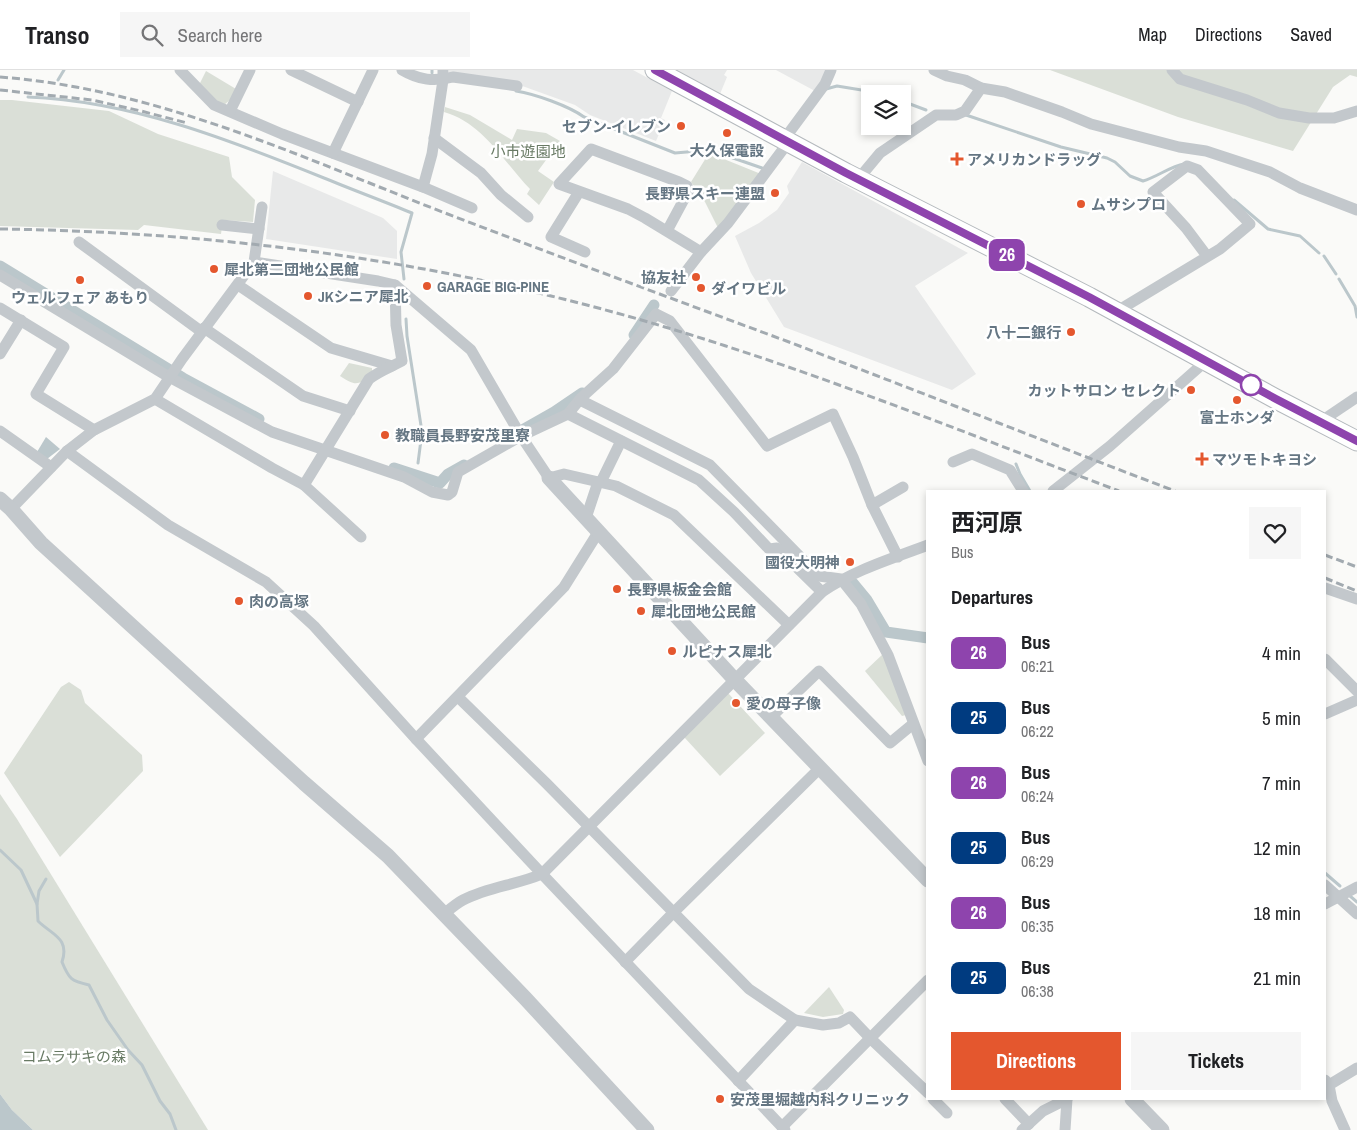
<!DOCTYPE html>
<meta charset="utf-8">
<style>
:root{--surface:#fff;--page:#f6f6f6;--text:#202124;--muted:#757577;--line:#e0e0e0;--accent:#e4572e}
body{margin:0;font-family:"Archivo Narrow","Noto Sans JP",sans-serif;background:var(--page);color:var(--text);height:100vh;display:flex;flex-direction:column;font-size:19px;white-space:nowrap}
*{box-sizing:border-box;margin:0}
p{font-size:16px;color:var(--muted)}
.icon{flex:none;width:28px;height:28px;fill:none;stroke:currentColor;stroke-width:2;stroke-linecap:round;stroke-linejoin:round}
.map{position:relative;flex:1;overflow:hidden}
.panel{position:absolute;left:926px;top:420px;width:400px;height:610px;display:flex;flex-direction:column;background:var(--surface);border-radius:0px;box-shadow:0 2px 8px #0003}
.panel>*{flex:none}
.badge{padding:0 10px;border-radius:8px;font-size:18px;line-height:32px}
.controls{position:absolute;left:861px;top:15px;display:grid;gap:10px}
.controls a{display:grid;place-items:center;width:50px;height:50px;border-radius:0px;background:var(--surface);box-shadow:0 2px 8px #0003;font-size:25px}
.map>.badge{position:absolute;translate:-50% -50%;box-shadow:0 0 0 2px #fff}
h2{padding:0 25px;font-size:19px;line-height:45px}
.round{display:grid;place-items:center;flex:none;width:52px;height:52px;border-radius:0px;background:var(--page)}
.head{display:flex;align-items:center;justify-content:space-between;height:85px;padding:0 25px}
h1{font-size:24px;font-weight:700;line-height:38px}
.primary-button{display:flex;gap:10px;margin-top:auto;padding:10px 25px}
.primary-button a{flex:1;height:58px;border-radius:0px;background:var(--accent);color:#fff;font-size:20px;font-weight:700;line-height:58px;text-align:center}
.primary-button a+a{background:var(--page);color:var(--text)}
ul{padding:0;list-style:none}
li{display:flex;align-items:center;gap:15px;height:65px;padding:0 25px}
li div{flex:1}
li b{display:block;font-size:19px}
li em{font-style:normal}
li .badge{min-width:55px;font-weight:700;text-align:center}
header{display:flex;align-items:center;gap:30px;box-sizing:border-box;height:70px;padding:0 25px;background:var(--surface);border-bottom:1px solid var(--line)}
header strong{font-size:24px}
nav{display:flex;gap:28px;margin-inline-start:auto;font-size:18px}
.search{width:350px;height:45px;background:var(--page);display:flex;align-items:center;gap:12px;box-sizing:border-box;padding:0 18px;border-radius:0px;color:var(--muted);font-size:19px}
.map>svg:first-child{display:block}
</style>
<header>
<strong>Transo</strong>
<div class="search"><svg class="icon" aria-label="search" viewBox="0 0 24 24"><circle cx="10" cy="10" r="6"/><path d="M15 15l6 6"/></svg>Search here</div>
<nav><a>Map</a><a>Directions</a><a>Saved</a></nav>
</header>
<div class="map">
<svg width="1357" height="1060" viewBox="0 0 1357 1060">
<rect width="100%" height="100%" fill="#fafaf8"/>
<g fill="#e8e9e9">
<path d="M449,0H633L672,21L661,48L665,50L656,71L590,45L575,35L514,13L449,3Z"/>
<path d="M674,0H727L724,5L727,7L720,24Z"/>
<path d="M776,0H828L815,21Z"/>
<path d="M802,92L968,183L915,216L976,304L952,320L784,257L751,203L735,166L759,153L777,140L789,123L787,116Z"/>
<path d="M273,101L383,148L397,161V189L266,169Z"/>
</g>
<g fill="#dadfd7">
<path d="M1050,0H1357V7L1350,5L1333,17L1293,81L1178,47Z"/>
<path d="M206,1L236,19L231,29L224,35L215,32L199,15Z"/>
<path d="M0,30H12L109,41L158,64L229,87L232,107L255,130L253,152L223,150L221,164L144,155L138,160L0,156Z"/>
<path d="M445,37L470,45L512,70L517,59L546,63L560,71L538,101L554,112L539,135L527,124L530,119C503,91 483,53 444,42Z"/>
<path d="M709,83L761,104L718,158L705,132L691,112Z"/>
<path d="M349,293L372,298V304C357,316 356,316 340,306Z"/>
<path d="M883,584L906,645L902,646L865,601Z"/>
<path d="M69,612L81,620L85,633L142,685L143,701L60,787L4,703L61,617Z"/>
<path d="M728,623L765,663L720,706L684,667Z"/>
<path d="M0,724L17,749L208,1060H33L12,1040L0,1024Z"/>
<path d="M829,917L844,940L843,944L823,947L804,943Z"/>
</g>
<g fill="#bbc7cb">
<path d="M46,367L60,379L47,389L37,382Z"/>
<path d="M0,1024L12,1040L33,1060H0Z"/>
</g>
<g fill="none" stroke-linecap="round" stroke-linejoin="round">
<g stroke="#bbc7cb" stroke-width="3">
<path d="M432,0V3"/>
<path d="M58,10L64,0"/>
<path d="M826,19L837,16L886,24"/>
<path d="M516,21C535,24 569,36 584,47L675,83L710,80L762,98"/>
<path d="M28,27C131,31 230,70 324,108C353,120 383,131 412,143L401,182L404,209"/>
<path d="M902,31L926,40"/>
<path d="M966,45L1061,77L1107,88L1115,92L1130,106L1143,111C1157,107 1171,96 1184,94"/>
<path d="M1234,130L1268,159L1300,166L1319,183"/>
<path d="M1324,186L1336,204"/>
<path d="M1339,209L1355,236L1357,247"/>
<path d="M406,249L407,266L422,362L418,393"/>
<path d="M1016,394L1020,404L1030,421"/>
<path d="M0,780L21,800L37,834L38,851C52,865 70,868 62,892C69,909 71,911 89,915L107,950L128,980L142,995L160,1031L170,1044L176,1060"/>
<path d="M1325,803L1340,816"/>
<path d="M1350,826L1357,832"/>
<path d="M37,834L39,821L46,809"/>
</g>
<g stroke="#bbc7cb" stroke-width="11">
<path d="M0,196L183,308L259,349"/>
<path d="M634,265L654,235"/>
<path d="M524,359L554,342L582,323"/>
<path d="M394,398L440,413L448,404L464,395"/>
<path d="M853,513L867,530L886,562L928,568"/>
</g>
<g stroke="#b4b9bd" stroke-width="21">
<path id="trunk" d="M655,0L846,103L1089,227L1276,329L1357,371"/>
</g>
<g stroke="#c3c8cc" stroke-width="11">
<path d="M180,0L214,35L282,64L423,117L472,138"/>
<path d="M291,0L358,32"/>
<path d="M402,0C419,10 434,12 453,7L517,16"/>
<path d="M934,0L947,6L965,10L981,18L1005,22L1062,42L1091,54L1179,77L1206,81L1270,102L1300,118L1357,140"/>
<path d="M1172,0L1180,9L1247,30L1279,43L1309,48H1334L1357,41"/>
<path d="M230,41L250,0"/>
<path d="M434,68L481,103L501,125L528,147"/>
<path d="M333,83L373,0"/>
<path d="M860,110L865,101L880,83L936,45H956L965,41L981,18"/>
<path d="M423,117L432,84L443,10V0"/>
<path d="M579,122L551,167L585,182"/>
<path d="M222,155L259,159"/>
<path d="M667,161L689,120L687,116L679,112L591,79L559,114L628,139L645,148L701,182"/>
<path d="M79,172L202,262"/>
<path d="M254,192L262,137"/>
<path d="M0,205L169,307L272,362L404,407L432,422L448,425L452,422L458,402L521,366L568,344L581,328L613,299L656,244L670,251L767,376L833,344L853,387L872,435L898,487"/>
<path d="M238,215L331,278L392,296"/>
<path d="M671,221L701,182L728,153L784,78L788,64L825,14L831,0"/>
<path d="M0,238L64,277L36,324L94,360"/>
<path d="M1121,244L1124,237L1220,179L1250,154L1198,100L1187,96L1153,122L1186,158L1207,186"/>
<path d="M204,258L303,326L350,341"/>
<path d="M0,284L21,250"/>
<path d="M155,329L272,398L304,415L369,309C381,300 389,298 402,291L396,255L395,215"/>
<path d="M580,330L710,395L819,506L841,509L861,534L888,585L928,691"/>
<path d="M568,344L699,410L734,442L769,479L777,478L822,522"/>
<path d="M1320,352L1357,327"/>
<path d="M0,361L51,397"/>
<path d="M67,381L168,455L266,512L314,556L416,669L542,804L785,1060"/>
<path d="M953,392L972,384L1010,400L1023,421"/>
<path d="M601,412L621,371"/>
<path d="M304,415L361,467"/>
<path d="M1053,421L1110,376L1206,291"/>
<path d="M872,435L903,417"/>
<path d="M11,439L67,381L94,360L155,329L182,289L254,192L378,211L395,215L471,280L521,366L549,408L564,404L616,416L674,445L789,555"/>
<path d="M586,448L598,412"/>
<path d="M1325,518L1357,529"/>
<path d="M1325,589L1357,621"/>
<path d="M458,627L546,713L749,919L795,950L823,955L839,953L850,947L871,969L928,1023"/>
<path d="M1325,644L1357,630"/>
<path d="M771,647L819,601L890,673L913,654"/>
<path d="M416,669L564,517L599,461"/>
<path d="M1325,815L1357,844"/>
<path d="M1325,834L1357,817"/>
<path d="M444,844C450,839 457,833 463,830C488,817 516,815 542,804L822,522C854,500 891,489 928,475"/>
<path d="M625,892L673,843L820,698"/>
<path d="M1325,1010L1329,1015L1332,1031L1345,1060"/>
<path d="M738,1011L795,950"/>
<path d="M1329,1015L1357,998"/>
<path d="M933,1029L947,1043"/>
<path d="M1005,1029L1029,1054"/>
<path d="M782,1057L928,910"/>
<path d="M1022,1060L1043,1041L1067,1029"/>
<path d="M1065,1060L1067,1029"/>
</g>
<g stroke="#c3c8cc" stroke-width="15">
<path d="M549,408L735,610L928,810"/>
<path d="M0,429L11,439L41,473L304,713L388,786L525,928L647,1060"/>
<path d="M1132,1029L1162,1060"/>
</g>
<use href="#trunk" stroke="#fff" stroke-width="19"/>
<g stroke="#a2aab0" stroke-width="3" stroke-dasharray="8 4" stroke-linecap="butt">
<path d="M0,7C163,19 315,94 466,151C573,192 681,232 789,272C918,321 1046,372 1175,421"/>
<path d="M0,20L92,30L141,41L187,53"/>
<path d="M0,159C225,162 450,192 665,257C819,303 968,364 1119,421"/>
<path d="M1325,485L1357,497"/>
<path d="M1325,508L1357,521"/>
</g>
</g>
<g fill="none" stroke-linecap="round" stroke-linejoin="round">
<g stroke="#fff" stroke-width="11">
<path id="line" d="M655,0L846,103L1089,227L1276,329L1357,371"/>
</g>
<use href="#line" stroke="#8e44ad" stroke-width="8"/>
</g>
<g fill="#e4572e" stroke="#fff" stroke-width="2">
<circle cx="681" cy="56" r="5"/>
<circle cx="727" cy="63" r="5"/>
<path d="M954.5 81.5h5v5h5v5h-5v5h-5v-5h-5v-5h5z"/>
<circle cx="775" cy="123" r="5"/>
<circle cx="1081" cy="134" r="5"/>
<circle cx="214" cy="199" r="5"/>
<circle cx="696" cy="207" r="5"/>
<circle cx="80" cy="210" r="5"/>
<circle cx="427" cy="216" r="5"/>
<circle cx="701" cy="218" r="5"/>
<circle cx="308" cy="226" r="5"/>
<circle cx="1071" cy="262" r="5"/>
<circle cx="1191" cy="320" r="5"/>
<circle cx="1237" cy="330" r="5"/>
<circle cx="385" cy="365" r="5"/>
<path d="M1199.5 381.5h5v5h5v5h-5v5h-5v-5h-5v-5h5z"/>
<circle cx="850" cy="492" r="5"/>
<circle cx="617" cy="519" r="5"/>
<circle cx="239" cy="531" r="5"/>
<circle cx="641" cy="541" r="5"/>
<circle cx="672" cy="581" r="5"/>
<circle cx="736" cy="633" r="5"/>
<circle cx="720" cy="1029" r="5"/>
</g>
<circle fill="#fff" stroke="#8e44ad" stroke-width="2.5" cx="1251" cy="315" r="10"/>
<g text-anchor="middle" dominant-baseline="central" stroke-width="5" stroke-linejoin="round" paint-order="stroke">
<g font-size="15" font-weight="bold" fill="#657683" stroke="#fff" text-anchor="start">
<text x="671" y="56" text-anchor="end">セブン-イレブン</text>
<text x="727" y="80" text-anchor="middle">大久保電設</text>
<text x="967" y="89">アメリカンドラッグ</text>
<text x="765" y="123" text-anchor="end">長野県スキー連盟</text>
<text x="1091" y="134">ムサシプロ</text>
<text x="224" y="199">犀北第二団地公民館</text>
<text x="686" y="207" text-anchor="end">協友社</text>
<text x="437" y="216">GARAGE BIG-PINE</text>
<text x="711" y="218">ダイワビル</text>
<text x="318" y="226">JKシニア犀北</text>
<text x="80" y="227" text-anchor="middle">ウェルフェア あもり</text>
<text x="1061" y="262" text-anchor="end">八十二銀行</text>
<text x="1181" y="320" text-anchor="end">カットサロン セレクト</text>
<text x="1237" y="347" text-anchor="middle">富士ホンダ</text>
<text x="395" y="365">教職員長野安茂里寮</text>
<text x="1212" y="389">マツモトキヨシ</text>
<text x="840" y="492" text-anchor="end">國役大明神</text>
<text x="627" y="519">長野県板金会館</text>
<text x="249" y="531">肉の高塚</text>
<text x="651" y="541">犀北団地公民館</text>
<text x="682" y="581">ルピナス犀北</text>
<text x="746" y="633">愛の母子像</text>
<text x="730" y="1029">安茂里堀越内科クリニック</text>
</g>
<g font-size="15" fill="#687a64" stroke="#fff">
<text x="528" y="81">小市遊園地</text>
<text x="74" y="986">コムラサキの森</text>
</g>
</g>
</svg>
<div class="controls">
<a><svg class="icon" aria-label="layers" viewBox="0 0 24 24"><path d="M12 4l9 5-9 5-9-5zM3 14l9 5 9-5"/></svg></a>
</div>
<b class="badge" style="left:1007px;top:185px;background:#8e44ad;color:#fff">26</b>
<section class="panel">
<div class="head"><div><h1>西河原</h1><p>Bus</p></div><a class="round"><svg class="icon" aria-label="heart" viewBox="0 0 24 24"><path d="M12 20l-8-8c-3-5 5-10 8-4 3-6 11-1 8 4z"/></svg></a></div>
<h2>Departures</h2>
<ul>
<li><span class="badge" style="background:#8e44ad;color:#fff">26</span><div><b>Bus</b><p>06:21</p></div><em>4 min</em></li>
<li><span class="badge" style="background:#003b80;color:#fff">25</span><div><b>Bus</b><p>06:22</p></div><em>5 min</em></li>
<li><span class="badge" style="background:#8e44ad;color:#fff">26</span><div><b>Bus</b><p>06:24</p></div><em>7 min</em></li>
<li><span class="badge" style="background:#003b80;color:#fff">25</span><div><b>Bus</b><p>06:29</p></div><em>12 min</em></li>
<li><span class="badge" style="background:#8e44ad;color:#fff">26</span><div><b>Bus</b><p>06:35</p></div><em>18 min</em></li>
<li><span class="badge" style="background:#003b80;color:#fff">25</span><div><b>Bus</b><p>06:38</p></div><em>21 min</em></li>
</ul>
<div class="primary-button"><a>Directions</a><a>Tickets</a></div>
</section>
</div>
